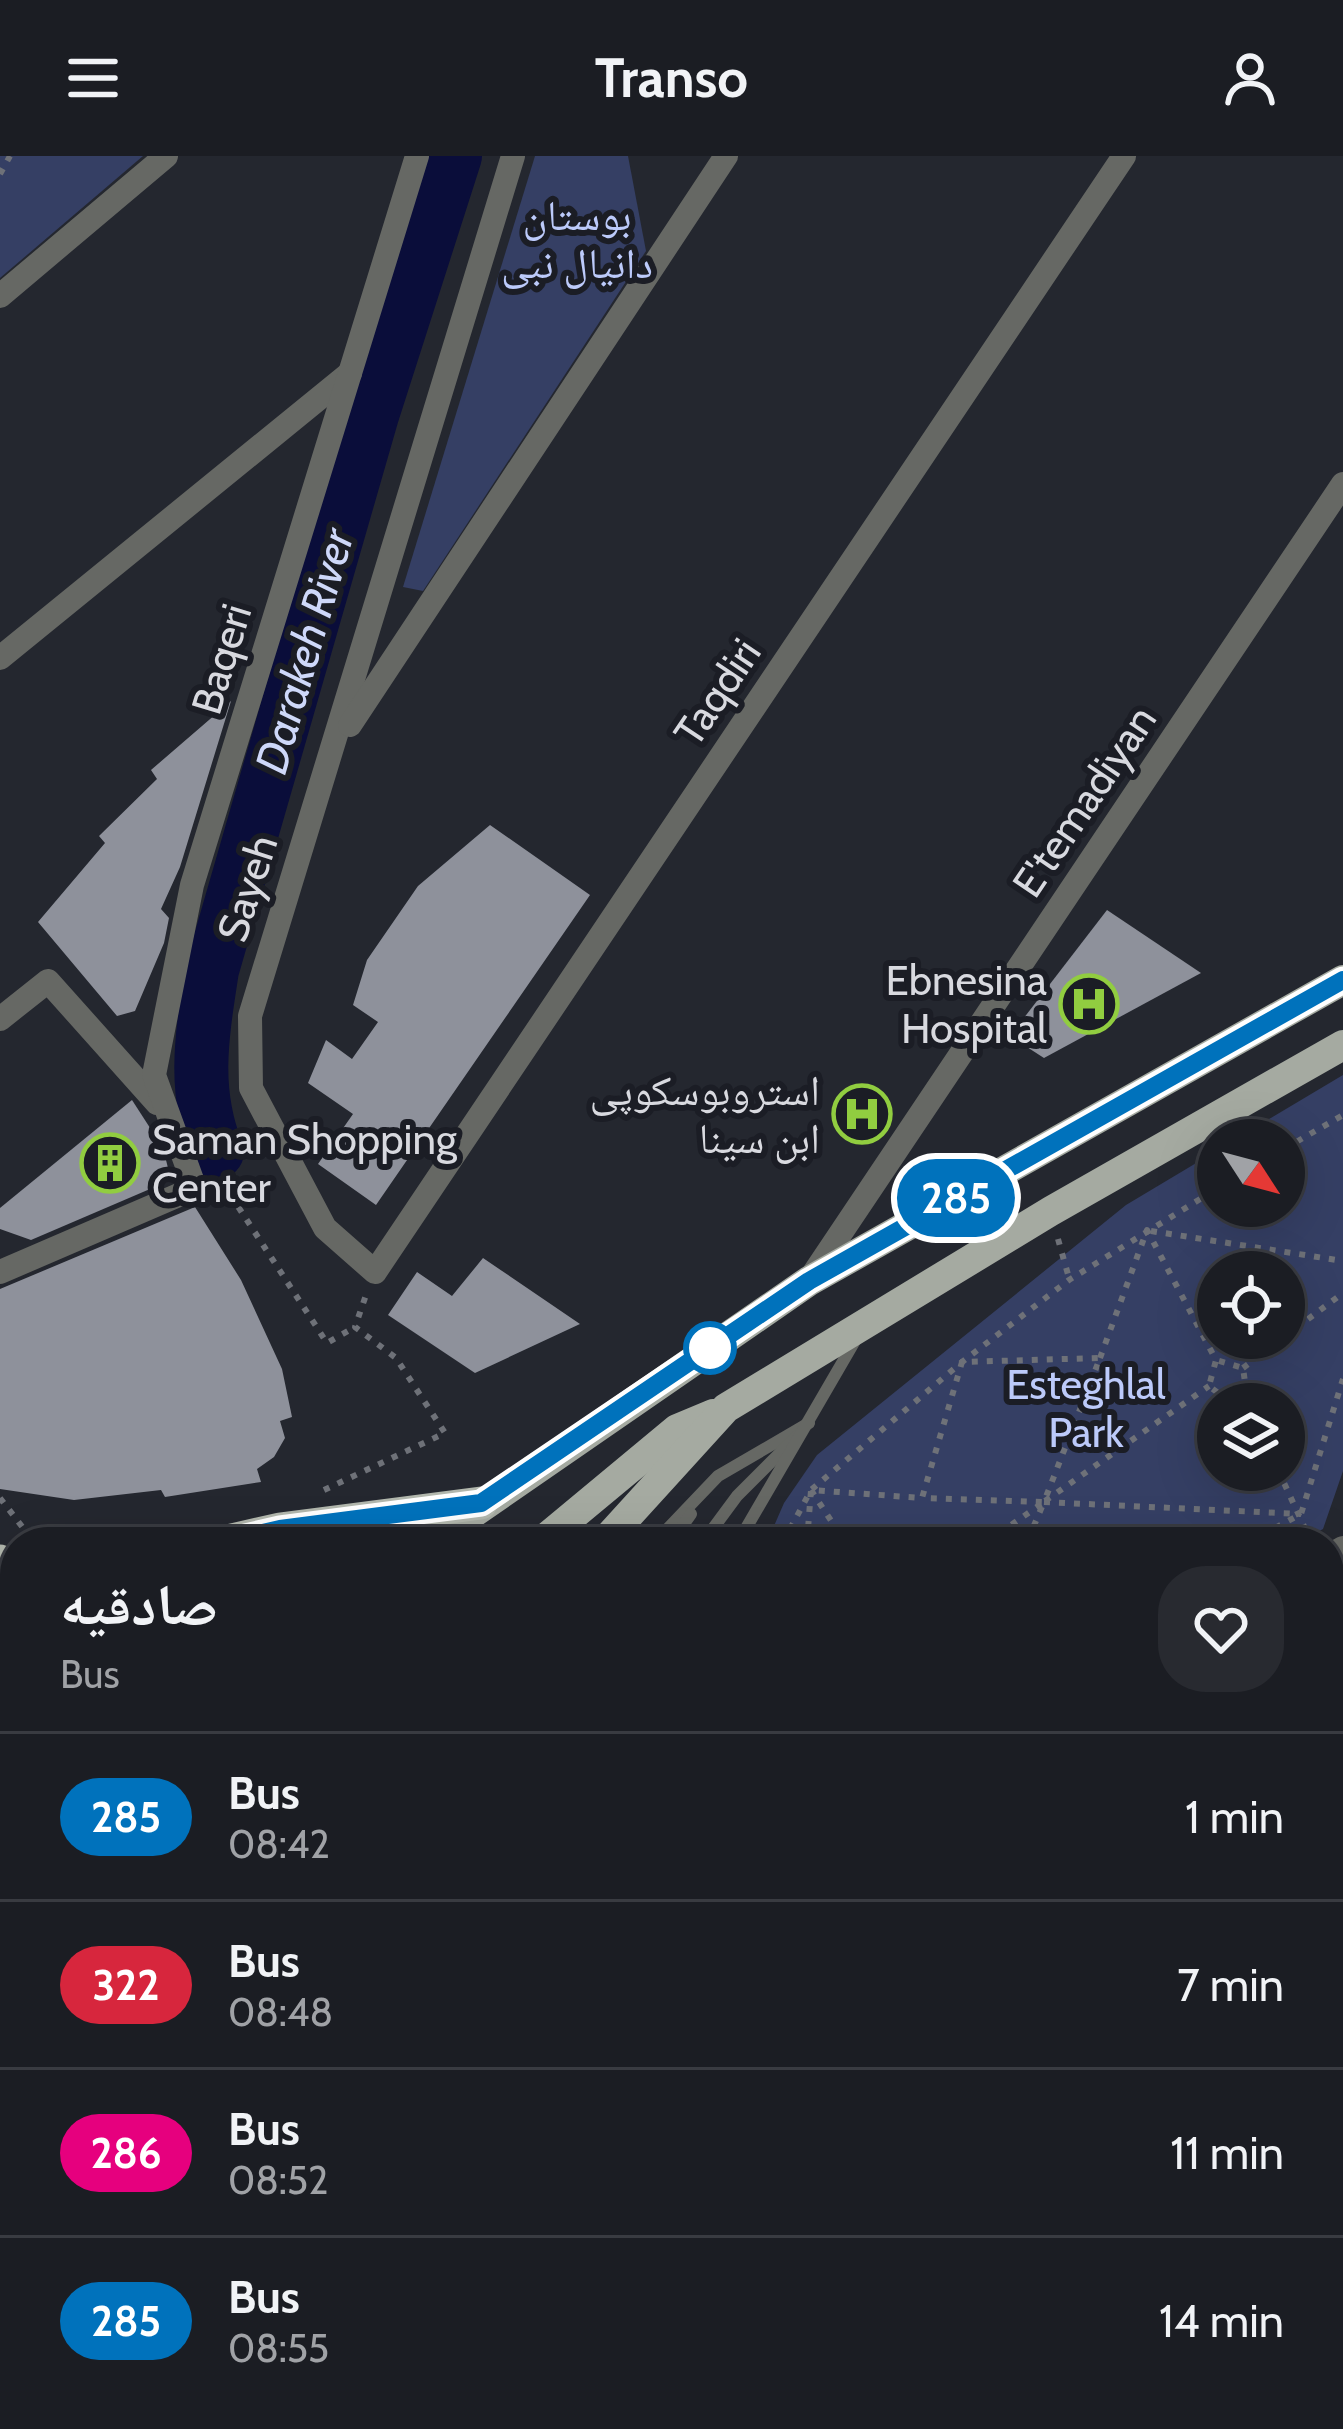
<!DOCTYPE html>
<meta charset="utf-8">
<style>
:root{--surface:#1b1d23;--page:#282a30;--text:#f1f3f6;--muted:#a0a2a6;--line:#393b41}
body{margin:0;font-family:Cabin,"Noto Naskh Arabic",sans-serif;background:var(--page);color:var(--text);height:100vh;display:flex;flex-direction:column;font-size:45px;white-space:nowrap}
*{box-sizing:border-box;margin:0}
p{font-size:39px;color:var(--muted)}
.icon{flex:none;width:66px;height:66px;fill:none;stroke:currentColor;stroke-width:2;stroke-linecap:round;stroke-linejoin:round}
.map{position:relative;flex:1;overflow:hidden}
.sheet{position:absolute;left:0px;top:1371px;width:1344px;height:903px;display:flex;flex-direction:column;background:var(--surface);border-radius:48px 48px 0 0;box-shadow:0 12px 48px #0002,0 0 0 3px var(--line)}
.sheet>*{flex:none}
.badge{padding:0 24px;border-radius:39px;font-size:42px;line-height:78px}
.needle{width:78px;rotate:126deg}
.tools{position:absolute;left:1197px;top:963px;display:grid;gap:24px}
.tools a{display:grid;place-items:center;width:108px;height:108px;border-radius:50%;background:var(--surface);box-shadow:0 12px 48px #0002,0 0 0 3px var(--line);font-size:60px}
.map>.badge{position:absolute;translate:-50% -50%;box-shadow:0 0 0 6px #fff}
.round{display:grid;place-items:center;flex:none;width:126px;height:126px;border-radius:48px;background:var(--page)}
.overview{display:flex;align-items:center;justify-content:space-between;height:204px;padding:0 60px}
h1{font-size:57px;font-weight:700;line-height:90px}
ul{padding:0;list-style:none}
li{display:flex;align-items:center;gap:36px;height:168px;padding:0 60px;border-top:3px solid var(--line)}
li div{flex:1}
li b{display:block;font-size:45px}
li em{font-style:normal}
li .badge{min-width:132px;font-weight:700;text-align:center}
header{display:flex;justify-content:space-between;align-items:center;height:156px;padding:0 60px;background:var(--surface);font-size:54px;font-weight:700}
.map>svg:first-child{display:block}
</style>
<header><svg class="icon" aria-label="menu" viewBox="0 0 24 24"><path d="M4 6h16M4 12h16M4 18h16"/></svg>Transo<svg class="icon" aria-label="person" viewBox="0 0 24 24"><circle cx="12" cy="8" r="4"/><path d="M4 21q1-7 8-7t8 7"/></svg></header>
<div class="map">
<svg width="1343" height="2273" viewBox="0 0 1343 2273">
<defs>
<pattern id="grass-tufts" width="24" height="20" patternUnits="userSpaceOnUse" patternTransform="scale(3)"><rect width="24" height="20" fill="#353f64"/><path d="M3 7l-1-3M5 7V3M7 7l1-3M15 17l-1-3M17 17v-4M19 17l1-3" fill="none" stroke="#525a7a"/></pattern>
</defs>
<rect width="100%" height="100%" fill="#24272f"/>
<path fill="url(#grass-tufts)" d="M0,1438L15,1444V1517L0,1508Z"/>
<g fill="#353f64" fill-rule="evenodd">
<path d="M0,0H143L0,122Z"/>
<path d="M535,0H628L646,95L423,435L403,431Z"/>
<path d="M1343,919V1315L1323,1373L1298,1386H767L784,1347L817,1299L1126,1049L1218,994V1050H1284V984H1234ZM1284,1116V1182H1218V1116ZM1218,1248H1284V1314H1218Z"/>
</g>
<g fill="none" stroke-linecap="round" stroke-linejoin="round">
<path stroke="#0a0d3a" stroke-width="54" d="M217,996C192,934 202,879 212,814L372,259L455,0"/>
</g>
<g fill="#8e919b">
<path d="M231,545L180,711L161,753L169,762L164,787L135,855L117,860L38,766L105,687L99,680L157,623L151,614Z"/>
<path d="M490,669L590,739L376,1049L318,1008L353,958L308,927L326,884L352,903L378,866L353,849L367,804L418,730Z"/>
<path d="M1107,754L1201,817L1044,902L1010,880Z"/>
<path d="M132,944L163,992L171,1024L31,1084L0,1073V1052Z"/>
<path d="M195,1051L241,1124L282,1213L292,1261L280,1265L285,1282L274,1301L257,1313L261,1326L165,1341L161,1334L74,1344L0,1333V1133Z"/>
<path d="M483,1102L580,1168L475,1217L388,1159L417,1116L452,1140Z"/>
</g>
<g fill="none" stroke-linecap="round" stroke-linejoin="round">
<g stroke="#6e7178" stroke-width="6" stroke-dasharray="6 9" stroke-linecap="butt">
<path d="M0,18L10,0"/>
<path d="M1284,993L1343,959"/>
<path d="M222,1026L327,1187L355,1171"/>
<path d="M1151,1075L1343,1105"/>
<path d="M1058,1083L1069,1122"/>
<path d="M1284,1181L1343,1137"/>
<path d="M1100,1202L1147,1074L1216,1204L1209,1230L1222,1240L1238,1238L1245,1226L1243,1212L1216,1204"/>
<path d="M1243,1212L1283,1182"/>
<path d="M1278,1314L1309,1381"/>
<path d="M324,1334L445,1277L396,1202L355,1171L367,1136"/>
<path d="M811,1334L845,1386"/>
<path d="M0,1342L34,1386"/>
<path d="M1045,1345L1209,1230"/>
<path d="M1044,1346L1301,1358"/>
<path d="M783,1386L811,1334L962,1206L1069,1124L1218,1032"/>
<path d="M807,1386L811,1334L922,1342L962,1206L1100,1202L1044,1346L922,1342"/>
<path d="M987,1386L1044,1346L1027,1386"/>
<path d="M1249,1386L1301,1358L1343,1223"/>
<path d="M1329,2116L1336,2110L1343,2126"/>
</g>
<g stroke="#666864" stroke-width="12">
<path d="M655,1386L718,1320L809,1267"/>
<path d="M671,1386L691,1358"/>
<path d="M703,1386L737,1340L797,1280"/>
<path d="M738,1386L856,1183"/>
<path d="M1329,2248L1343,2255"/>
<path d="M1296,2259L1322,2273"/>
</g>
<g stroke="#666864" stroke-width="24">
<path d="M513,0L250,860L251,932L325,1072L375,1116L1124,0"/>
<path d="M0,140L166,0"/>
<path d="M0,502L350,217"/>
<path d="M350,569L726,0"/>
<path d="M0,863L48,825L157,947"/>
<path d="M0,1116L195,1032L154,919L192,729L417,0"/>
<path d="M810,1123L1343,328"/>
<path d="M1329,1400L1343,1392"/>
<path d="M1329,1812L1343,1805"/>
<path d="M316,2273L328,2259"/>
<path d="M789,2273L801,2259"/>
</g>
<g stroke="#8a8d87" stroke-width="24">
<path d="M1329,1528L1343,1476"/>
<path d="M1044,2273L1050,2259"/>
</g>
<g stroke="#a5aaa1" stroke-width="30">
<path d="M431,1386L809,1125L1343,824"/>
<path d="M541,1386L677,1273L713,1258"/>
<path d="M604,1386L726,1252L1051,1055L1343,889"/>
<path d="M0,2109L15,2091"/>
</g>
<g stroke="#b2b7ad" stroke-width="33">
<path d="M223,1386L280,1373L481,1347"/>
<path d="M0,1405L15,1411"/>
<path d="M0,1547H15"/>
<path d="M0,1589L15,1601"/>
<path d="M1329,2157L1343,2165"/>
<path d="M1329,2218L1343,2226"/>
<path d="M1234,2259L1258,2273"/>
</g>
</g>
<g fill="none" stroke-linecap="round" stroke-linejoin="round">
<g stroke="#fff" stroke-width="27">
<path id="line" d="M223,1386L280,1373L481,1347L809,1125L1343,824"/>
</g>
<use href="#line" stroke="#0072bc" stroke-width="18"/>
</g>
<defs>
<g id="hospital-ring" transform="scale(3)"><circle r="9.5" fill="#1b1d25" stroke="#91cd40" stroke-width="1.5"/><path d="M-5-5h3v3.5h4V-5h3V5h-3V1.5h-4V5h-3Z" fill="#91cd40"/></g>
<g id="building-ring" transform="scale(3)"><circle r="9.5" fill="#1b1d25" stroke="#91cd40" stroke-width="1.5"/><path d="M-4-6H4V6H1V3H-1V6H-4ZM-2.5-4.3h1.7v1.8h-1.7ZM.8-4.3h1.7v1.8H.8ZM-2.5-1h1.7V.8h-1.7ZM.8-1h1.7V.8H.8Z" fill="#91cd40"/></g>
</defs>
<g fill-rule="evenodd">
<use href="#hospital-ring" x="1089" y="848"/>
<use href="#hospital-ring" x="862" y="958"/>
<use href="#building-ring" x="110" y="1007"/>
</g>
<circle fill="#fff" stroke="#0072bc" stroke-width="6" cx="710" cy="1192" r="24"/>
<g text-anchor="middle" dominant-baseline="central" stroke-width="12" stroke-linejoin="round" paint-order="stroke">
<g font-size="42" fill="#bccafa" stroke="#1b1d25">
<text x="577" y="59">بوستان<tspan x="577" dy="48">دانیال نبی</tspan></text>
<text x="1086" y="1228">Esteghlal<tspan x="1086" dy="48">Park</tspan></text>
</g>
<g font-size="42" fill="#d8d9df" stroke="#1b1d25">
<text transform="translate(221 503) rotate(-73)">Baqeri</text>
<text transform="translate(717 536) rotate(-56)">Taqdiri</text>
<text transform="translate(1084 645) rotate(-56)">E'temadiyan</text>
<text transform="translate(247 732) rotate(-72)">Sayeh</text>
</g>
<g font-size="42" fill="#d8d9df" stroke="#1b1d25" text-anchor="end">
<text x="1047" y="824">Ebnesina<tspan x="1047" dy="48">Hospital</tspan></text>
<text x="820" y="934">استروبوسکوپی<tspan x="820" dy="48">ابن سینا</tspan></text>
<text x="152" y="983" text-anchor="start">Saman Shopping<tspan x="152" dy="48">Center</tspan></text>
</g>
<g font-size="45" font-style="italic" fill="#ced8f9" stroke="#1b1d25">
<text transform="translate(304 495) rotate(-74)">Darakeh River</text>
</g>
</g>
</svg>
<div class="tools">
<a><svg class="needle" viewBox="-14 -14 28 28"><path d="M0-13l5 13h-10z" fill="#e53935"/><path d="M0 13l5-13h-10z" fill="#a0a2a6"/></svg></a>
<a><svg class="icon" aria-label="locate" viewBox="0 0 24 24"><circle cx="12" cy="12" r="6"/><path d="M12 2v4M12 18v4M2 12h4M18 12h4"/></svg></a>
<a><svg class="icon" aria-label="layers" viewBox="0 0 24 24"><path d="M12 4l9 5-9 5-9-5zM3 14l9 5 9-5"/></svg></a>
</div>
<b class="badge" style="left:956px;top:1042px;background:#0072bc;color:#fff">285</b>
<section class="sheet">
<div class="overview"><div><h1>صادقیه</h1><p>Bus</p></div><a class="round"><svg class="icon" aria-label="heart" viewBox="0 0 24 24"><path d="M12 20l-8-8c-3-5 5-10 8-4 3-6 11-1 8 4z"/></svg></a></div>
<ul>
<li><span class="badge" style="background:#0072bc;color:#fff">285</span><div><b>Bus</b><p>08:42</p></div><em>1 min</em></li>
<li><span class="badge" style="background:#d7263d;color:#fff">322</span><div><b>Bus</b><p>08:48</p></div><em>7 min</em></li>
<li><span class="badge" style="background:#e6007e;color:#fff">286</span><div><b>Bus</b><p>08:52</p></div><em>11 min</em></li>
<li><span class="badge" style="background:#0072bc;color:#fff">285</span><div><b>Bus</b><p>08:55</p></div><em>14 min</em></li>
</ul>
</section>
</div>
